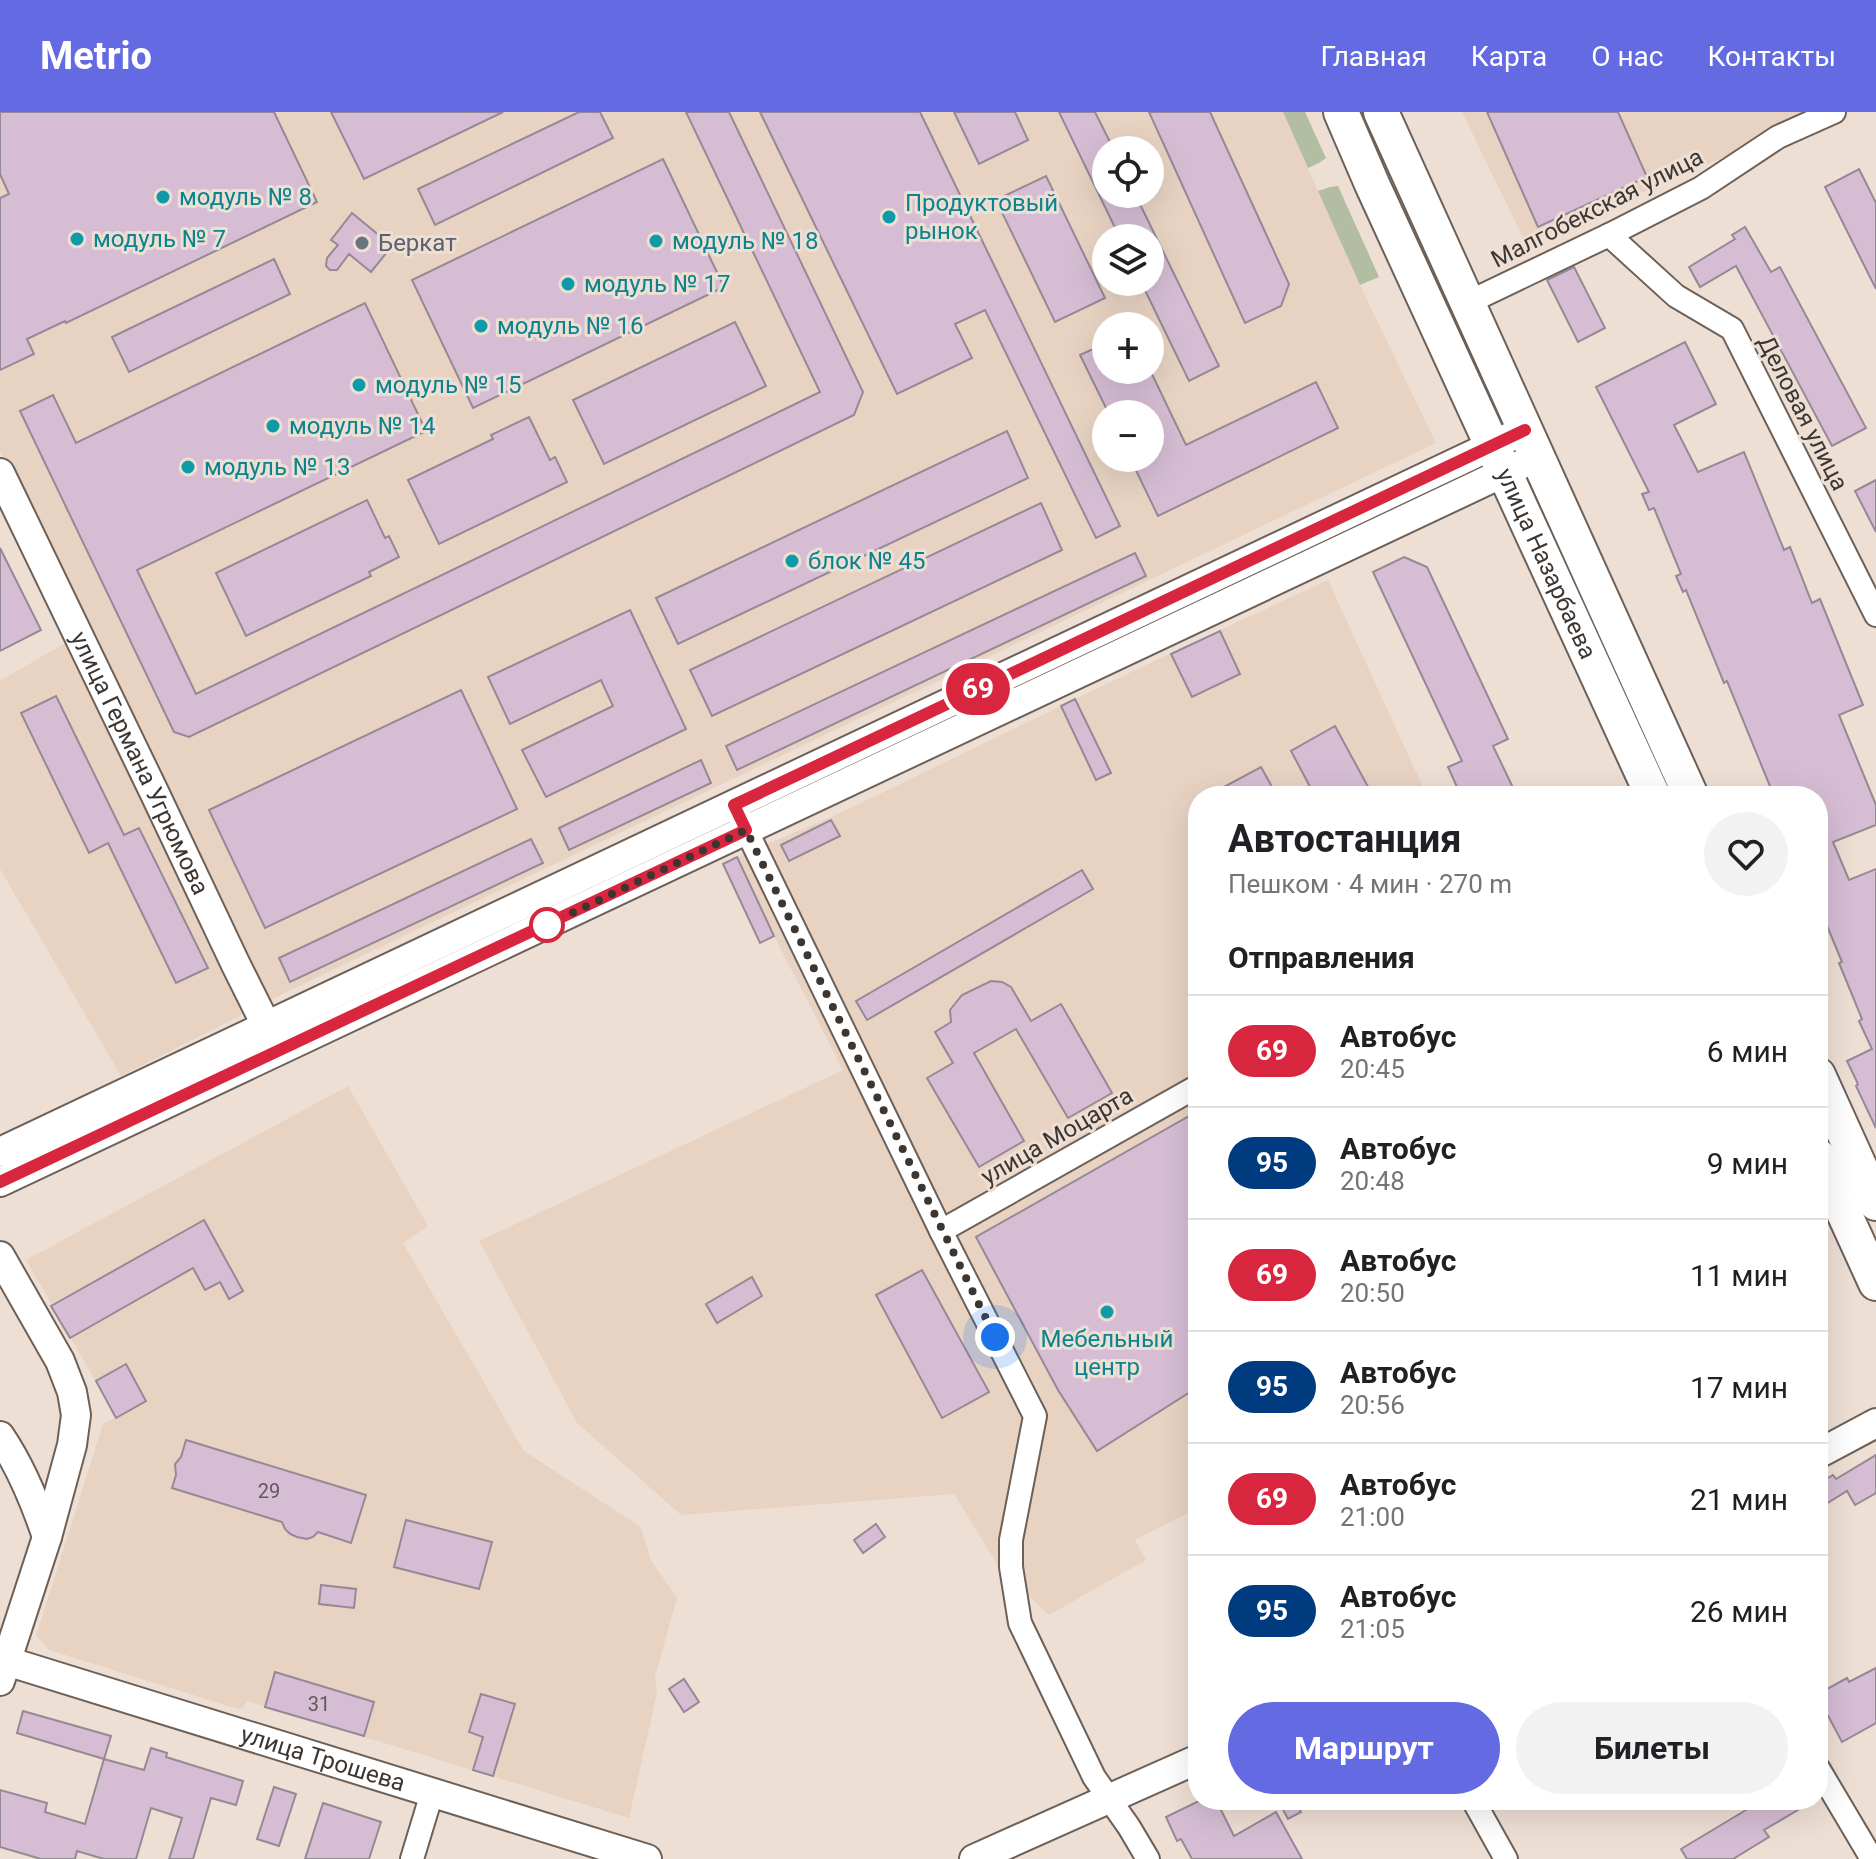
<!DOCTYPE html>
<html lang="ru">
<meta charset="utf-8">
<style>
:root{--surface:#fff;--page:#f2f2f2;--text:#202124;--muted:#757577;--line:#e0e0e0;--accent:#646ae2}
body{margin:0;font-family:Roboto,sans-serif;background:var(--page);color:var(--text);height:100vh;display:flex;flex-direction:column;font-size:30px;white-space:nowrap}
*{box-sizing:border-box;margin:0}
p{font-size:26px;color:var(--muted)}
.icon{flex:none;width:44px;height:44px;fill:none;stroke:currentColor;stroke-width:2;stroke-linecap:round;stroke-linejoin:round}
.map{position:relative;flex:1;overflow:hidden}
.drawer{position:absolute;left:1188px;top:674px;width:640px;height:1024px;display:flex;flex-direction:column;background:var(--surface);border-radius:32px;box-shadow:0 8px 32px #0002}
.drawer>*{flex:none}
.badge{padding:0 16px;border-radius:26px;font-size:28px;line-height:52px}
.tools{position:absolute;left:1092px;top:24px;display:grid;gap:16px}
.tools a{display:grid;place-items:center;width:72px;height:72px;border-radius:50%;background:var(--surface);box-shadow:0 8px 32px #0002;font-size:40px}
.you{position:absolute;width:40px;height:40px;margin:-20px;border:6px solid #fff;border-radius:50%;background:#1a73e8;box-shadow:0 0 0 12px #1a73e833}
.map>.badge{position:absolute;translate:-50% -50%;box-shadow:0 0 0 4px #fff}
h2{padding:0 40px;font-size:30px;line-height:72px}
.round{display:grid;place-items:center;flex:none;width:84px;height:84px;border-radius:42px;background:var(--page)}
.summary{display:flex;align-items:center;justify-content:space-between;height:136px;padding:0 40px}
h1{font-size:38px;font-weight:700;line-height:60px}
.primary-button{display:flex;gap:16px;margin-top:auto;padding:16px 40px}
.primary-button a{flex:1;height:92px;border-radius:48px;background:var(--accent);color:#fff;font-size:32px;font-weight:700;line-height:92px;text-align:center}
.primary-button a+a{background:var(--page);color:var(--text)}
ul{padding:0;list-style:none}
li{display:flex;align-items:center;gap:24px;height:112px;padding:0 40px;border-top:2px solid var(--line)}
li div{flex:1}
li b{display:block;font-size:30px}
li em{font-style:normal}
li .badge{min-width:88px;font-weight:700;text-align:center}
header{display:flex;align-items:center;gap:48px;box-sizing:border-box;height:112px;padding:0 40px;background:var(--accent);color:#fff}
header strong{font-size:38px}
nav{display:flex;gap:44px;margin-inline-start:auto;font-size:28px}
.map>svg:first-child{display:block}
</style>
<header>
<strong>Metrio</strong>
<nav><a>Главная</a><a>Карта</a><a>О нас</a><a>Контакты</a></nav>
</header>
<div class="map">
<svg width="1876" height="1747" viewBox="0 0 1876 1747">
<rect width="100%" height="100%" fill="#eedfd4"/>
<g fill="#e8d3c3" fill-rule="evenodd">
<path d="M0,0H1283L1360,173L1436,331L293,877L121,964L0,757V569L58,535L87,521L0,340ZM1106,38H1150V82H1106ZM1106,126H1150V170H1106ZM1106,214H1150V258H1106ZM1106,302H1150V346H1106Z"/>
<path d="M1462,0H1826L1526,132Z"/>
<path d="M1328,468L1427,684H1198V1396L1135,1428L1146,1448L1049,1503L1001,1459L954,1382L681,1403L577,1311L479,1129L843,958L774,824L737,745L838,702L1183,535Z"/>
<path d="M348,974L428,1114L403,1131L524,1339L641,1415L651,1448L677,1486L655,1565L657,1581L629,1706L247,1589L243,1596L238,1597L49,1538L36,1524L103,1312L116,1305L26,1148Z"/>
</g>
<g fill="#b2bda2">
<path d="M1283,0H1305L1326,46L1319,51L1308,56Z"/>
<path d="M1338,74L1379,165L1360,173L1318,79L1330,75Z"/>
</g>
<g fill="#d6bdd4" stroke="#958995" stroke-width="2">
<path d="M0,0H274L317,90L66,211L65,209L27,227L34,242L0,258V86L9,82L0,62Z"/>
<path d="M331,0H503L364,67Z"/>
<path d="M579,0H600L613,26L435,113L418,77Z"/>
<path d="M686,0H729L863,280L854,303L189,625L174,620L20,299L53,283L76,331L365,191L426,319L137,458L196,582L820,280Z"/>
<path d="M760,0H920L1120,414L1096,426L985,198L955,212L972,246L897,282Z"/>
<path d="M954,0H1015L1028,28L979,52Z"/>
<path d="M1059,0H1095L1114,38H1106V82H1135L1219,254L1189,269L1141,170H1150V126H1120Z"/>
<path d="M1149,0H1210L1289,172L1281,194L1245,211Z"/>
<path d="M1487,0H1618L1647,65L1538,115Z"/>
<path d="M663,47L724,175L473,296L412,168Z"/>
<path d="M1859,57L1876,91V177L1825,75Z"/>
<path d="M1046,64L1105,186L1055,210L996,88Z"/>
<path d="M352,101L392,134L371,160L349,142L337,158H330L326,154L327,146L338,133L331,128Z"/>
<path d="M1745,115L1771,160L1780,155L1866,316L1832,334L1736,154L1700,175L1689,155L1735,127L1732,123Z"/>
<path d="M274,147L290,182L129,260L112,225Z"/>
<path d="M1574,155L1605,216L1578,230L1547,168Z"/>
<path d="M735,210L766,274L604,352L573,288Z"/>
<path d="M1685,230L1716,292L1674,313L1698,360L1744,340L1784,438L1790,435L1812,491L1820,487L1863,593L1839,603L1876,693V713L1833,730L1849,768L1876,757V1016L1856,974L1858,972L1847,949L1872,937L1859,909L1862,907L1839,851L1842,850L1818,792V684H1774L1727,569L1724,571L1686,478L1683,480L1676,464L1681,462L1654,396L1649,398L1642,382L1649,380L1596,275Z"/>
<path d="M1106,231V258H1150L1186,333L1316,270L1338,316L1158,404L1130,346H1150V302H1109L1080,243Z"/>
<path d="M529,305L550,348L555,345L567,370L439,432L408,368L493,327L491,323Z"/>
<path d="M1007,319L1028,366L678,532L656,486Z"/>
<path d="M1876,368V420L1855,379Z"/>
<path d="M367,388L385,426L389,424L399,445L369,460L371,464L246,524L216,461Z"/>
<path d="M1041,391L1062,438L712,604L690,558Z"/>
<path d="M0,436L41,518L0,539Z"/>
<path d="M1135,441L1146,464L737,658L726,634Z"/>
<path d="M1404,445L1427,455L1508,627L1493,634L1517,684H1461L1448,655L1462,649L1373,460Z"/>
<path d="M630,498L686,617L546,685L522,638L613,594L601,568L510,612L488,565Z"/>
<path d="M1220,519L1240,562L1192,585L1171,542Z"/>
<path d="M461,578L517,697L265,816L209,698Z"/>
<path d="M56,584L124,723L139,716L208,856L176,871L108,731L89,741L21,601Z"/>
<path d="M1075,587L1111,661L1096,668L1061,594Z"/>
<path d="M1335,614L1373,684H1315L1291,639Z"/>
<path d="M701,648L711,671L569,738L559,716Z"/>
<path d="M1261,655L1277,684H1207Z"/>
<path d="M831,708L840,724L789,749L781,733Z"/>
<path d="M531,727L543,751L290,870L279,846Z"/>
<path d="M737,745L774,824L760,831L723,752Z"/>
<path d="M1082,758L1093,777L867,908L856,889Z"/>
<path d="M991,869L1002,870L1011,875L1031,909L1061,892L1112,981L1068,1006L1016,917L974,941L1024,1029L979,1055L927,966L953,951L935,920L951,910L950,898L962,883Z"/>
<path d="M1198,999V1275L1097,1339L1058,1278L976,1125Z"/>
<path d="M204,1108L243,1179L229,1187L220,1170L205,1178L193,1156L70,1226L51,1194Z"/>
<path d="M922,1158L989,1280L942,1306L876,1183Z"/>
<path d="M752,1165L762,1184L717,1211L706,1192Z"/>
<path d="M126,1252L146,1289L116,1306L96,1269Z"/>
<path d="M186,1328L366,1383L351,1431L318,1420L313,1425L307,1427L297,1425L290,1422L285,1417L282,1410L172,1376L176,1363L175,1352L181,1345Z"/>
<path d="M1876,1343V1381L1855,1393L1847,1379L1818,1397V1372L1833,1363L1836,1367Z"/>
<path d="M406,1408L492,1430L479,1477L394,1455Z"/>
<path d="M876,1412L885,1425L863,1441L854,1428Z"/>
<path d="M321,1473L356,1477L354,1496L319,1492Z"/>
<path d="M1876,1556V1611L1842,1630L1818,1585V1582L1847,1566L1849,1570Z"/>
<path d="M275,1560L374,1590L364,1624L265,1595Z"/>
<path d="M684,1567L699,1590L684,1600L669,1577Z"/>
<path d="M481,1582L515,1592L493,1664L473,1658L483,1625L469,1620Z"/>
<path d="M23,1599L111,1624L104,1647L17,1621Z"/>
<path d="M151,1636L167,1641L166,1645L243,1669L236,1693L211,1686L193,1747H169L182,1706L151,1696L136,1747H104L77,1739L75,1747H41L0,1735V1678L47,1691L45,1700L85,1712L104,1647L144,1658Z"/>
<path d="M274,1675L296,1682L279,1734L257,1727Z"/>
<path d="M1201,1688H1216L1234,1724L1276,1700L1302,1747H1192L1181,1727L1177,1729L1166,1705Z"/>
<path d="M1278,1688H1295L1301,1700L1288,1707Z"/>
<path d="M1747,1688H1792L1798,1698L1764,1718L1769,1725L1733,1747H1687L1681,1737L1751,1695Z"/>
<path d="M323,1691L381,1710L369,1747H305Z"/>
</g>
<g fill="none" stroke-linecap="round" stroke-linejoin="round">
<g stroke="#6d6057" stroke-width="26">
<g id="minor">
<path d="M1609,123L1676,184L1732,217L1876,503"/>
<path d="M1467,191L1609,123L1701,76L1778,25L1834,0"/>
<path d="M740,705L941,1119L1035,1304L1011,1428V1455L1020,1511L1094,1665L1129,1715L1148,1747"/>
<path d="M941,1119L1198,974"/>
<path d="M1818,1656L1872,1747"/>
<path d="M1473,1688L1506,1747"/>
<path d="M412,1747L432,1681"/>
</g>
</g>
<g stroke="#6d6057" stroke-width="32">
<g id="tertiary">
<path id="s1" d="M0,361L155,682L236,853L275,931"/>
<path d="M0,1040L1510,325"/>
<path d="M0,1070L1522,352"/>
<path d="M0,1144L60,1249L72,1280L76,1303L72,1333L47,1425L0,1569"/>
<path d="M0,1324C21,1355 35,1389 47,1425"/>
<path d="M1818,1342L1876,1311"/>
<path id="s2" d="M0,1547L647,1747"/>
<path d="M974,1747L1198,1647"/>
</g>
</g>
<g stroke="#6d6057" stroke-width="38">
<g id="primary">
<path id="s3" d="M1341,0L1372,72L1653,684"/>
<path d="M1381,0L1691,684"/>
<path d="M1818,963L1876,1091"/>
<path d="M1818,1044L1876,1171"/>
</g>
</g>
<use href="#minor" stroke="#fff" stroke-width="22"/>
<use href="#tertiary" stroke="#fff" stroke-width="28"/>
<use href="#primary" stroke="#fff" stroke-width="34"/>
</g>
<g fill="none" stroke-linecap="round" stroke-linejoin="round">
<g stroke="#fff" stroke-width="18">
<path id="line" d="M0,1070L746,718L734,693L1525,318"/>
</g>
<use href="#line" stroke="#d7263d" stroke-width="12"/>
<path stroke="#3c3632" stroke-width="8" stroke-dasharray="0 14.4" d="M547,813L746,718L995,1225"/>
</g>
<g fill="#0f9aa8" stroke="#eedfd4" stroke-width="3">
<circle cx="163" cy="85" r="8"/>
<circle cx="889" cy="105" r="8"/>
<circle cx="77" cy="127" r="8"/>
<circle cx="656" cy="129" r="8"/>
<circle cx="568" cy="172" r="8"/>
<circle cx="481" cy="214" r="8"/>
<circle cx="359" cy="273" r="8"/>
<circle cx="273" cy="314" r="8"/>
<circle cx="188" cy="355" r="8"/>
<circle cx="792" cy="449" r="8"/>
<circle cx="1107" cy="1200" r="8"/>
</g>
<circle fill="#6b7280" stroke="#eedfd4" stroke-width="3" cx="362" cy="131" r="8"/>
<circle fill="#fff" stroke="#d7263d" stroke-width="4" cx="547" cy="813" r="16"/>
<g text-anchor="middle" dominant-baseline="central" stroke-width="6" stroke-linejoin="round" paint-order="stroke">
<g font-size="20" fill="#62585a">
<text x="269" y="1379">29</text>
<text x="319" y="1592">31</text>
</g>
<g font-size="24" fill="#0d838f" stroke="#eedfd4" text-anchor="start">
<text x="179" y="85">модуль № 8</text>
<text x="905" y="91">Продуктовый<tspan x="905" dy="28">рынок</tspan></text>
<text x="93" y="127">модуль № 7</text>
<text x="672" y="129">модуль № 18</text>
<text x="584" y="172">модуль № 17</text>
<text x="497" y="214">модуль № 16</text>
<text x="375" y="273">модуль № 15</text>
<text x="289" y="314">модуль № 14</text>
<text x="204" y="355">модуль № 13</text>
<text x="808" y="449">блок № 45</text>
<text x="1107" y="1227" text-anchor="middle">Мебельный<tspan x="1107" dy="28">центр</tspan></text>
</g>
<g font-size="24" fill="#3c3632" stroke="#eedfd4">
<text transform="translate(1597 96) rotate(-27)">Малгобекская улица</text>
<text transform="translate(1803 301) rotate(63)">Деловая улица</text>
<text stroke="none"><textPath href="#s3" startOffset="496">улица Назарбаева</textPath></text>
<text stroke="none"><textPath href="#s1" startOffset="322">улица Германа Угрюмова</textPath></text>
<text transform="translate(1057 1024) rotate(-30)">улица Моцарта</text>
<text stroke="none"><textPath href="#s2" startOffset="338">улица Трошева</textPath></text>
</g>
<g font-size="24" fill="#5b616d" stroke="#eedfd4" text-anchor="start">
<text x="378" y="131">Беркат</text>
</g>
</g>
</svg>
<div class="tools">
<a><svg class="icon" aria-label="locate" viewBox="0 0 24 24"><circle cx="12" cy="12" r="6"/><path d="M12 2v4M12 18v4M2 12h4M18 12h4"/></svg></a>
<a><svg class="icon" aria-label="layers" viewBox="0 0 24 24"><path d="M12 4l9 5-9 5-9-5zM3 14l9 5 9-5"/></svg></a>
<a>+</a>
<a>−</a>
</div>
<div class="you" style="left:995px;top:1225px"></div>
<b class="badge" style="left:978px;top:577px;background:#d7263d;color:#fff">69</b>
<section class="drawer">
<div class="summary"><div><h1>Автостанция</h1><p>Пешком · 4 мин · 270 m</p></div><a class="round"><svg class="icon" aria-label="heart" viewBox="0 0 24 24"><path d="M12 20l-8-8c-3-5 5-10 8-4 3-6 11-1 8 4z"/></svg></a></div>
<h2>Отправления</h2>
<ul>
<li><span class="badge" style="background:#d7263d;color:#fff">69</span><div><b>Автобус</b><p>20:45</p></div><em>6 мин</em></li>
<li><span class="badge" style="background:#003b80;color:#fff">95</span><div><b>Автобус</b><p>20:48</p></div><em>9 мин</em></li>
<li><span class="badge" style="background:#d7263d;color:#fff">69</span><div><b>Автобус</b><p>20:50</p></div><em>11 мин</em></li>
<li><span class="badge" style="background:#003b80;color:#fff">95</span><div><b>Автобус</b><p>20:56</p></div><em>17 мин</em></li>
<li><span class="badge" style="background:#d7263d;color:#fff">69</span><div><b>Автобус</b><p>21:00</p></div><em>21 мин</em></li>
<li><span class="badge" style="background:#003b80;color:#fff">95</span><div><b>Автобус</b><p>21:05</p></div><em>26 мин</em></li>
</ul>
<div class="primary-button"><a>Маршрут</a><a>Билеты</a></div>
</section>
</div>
